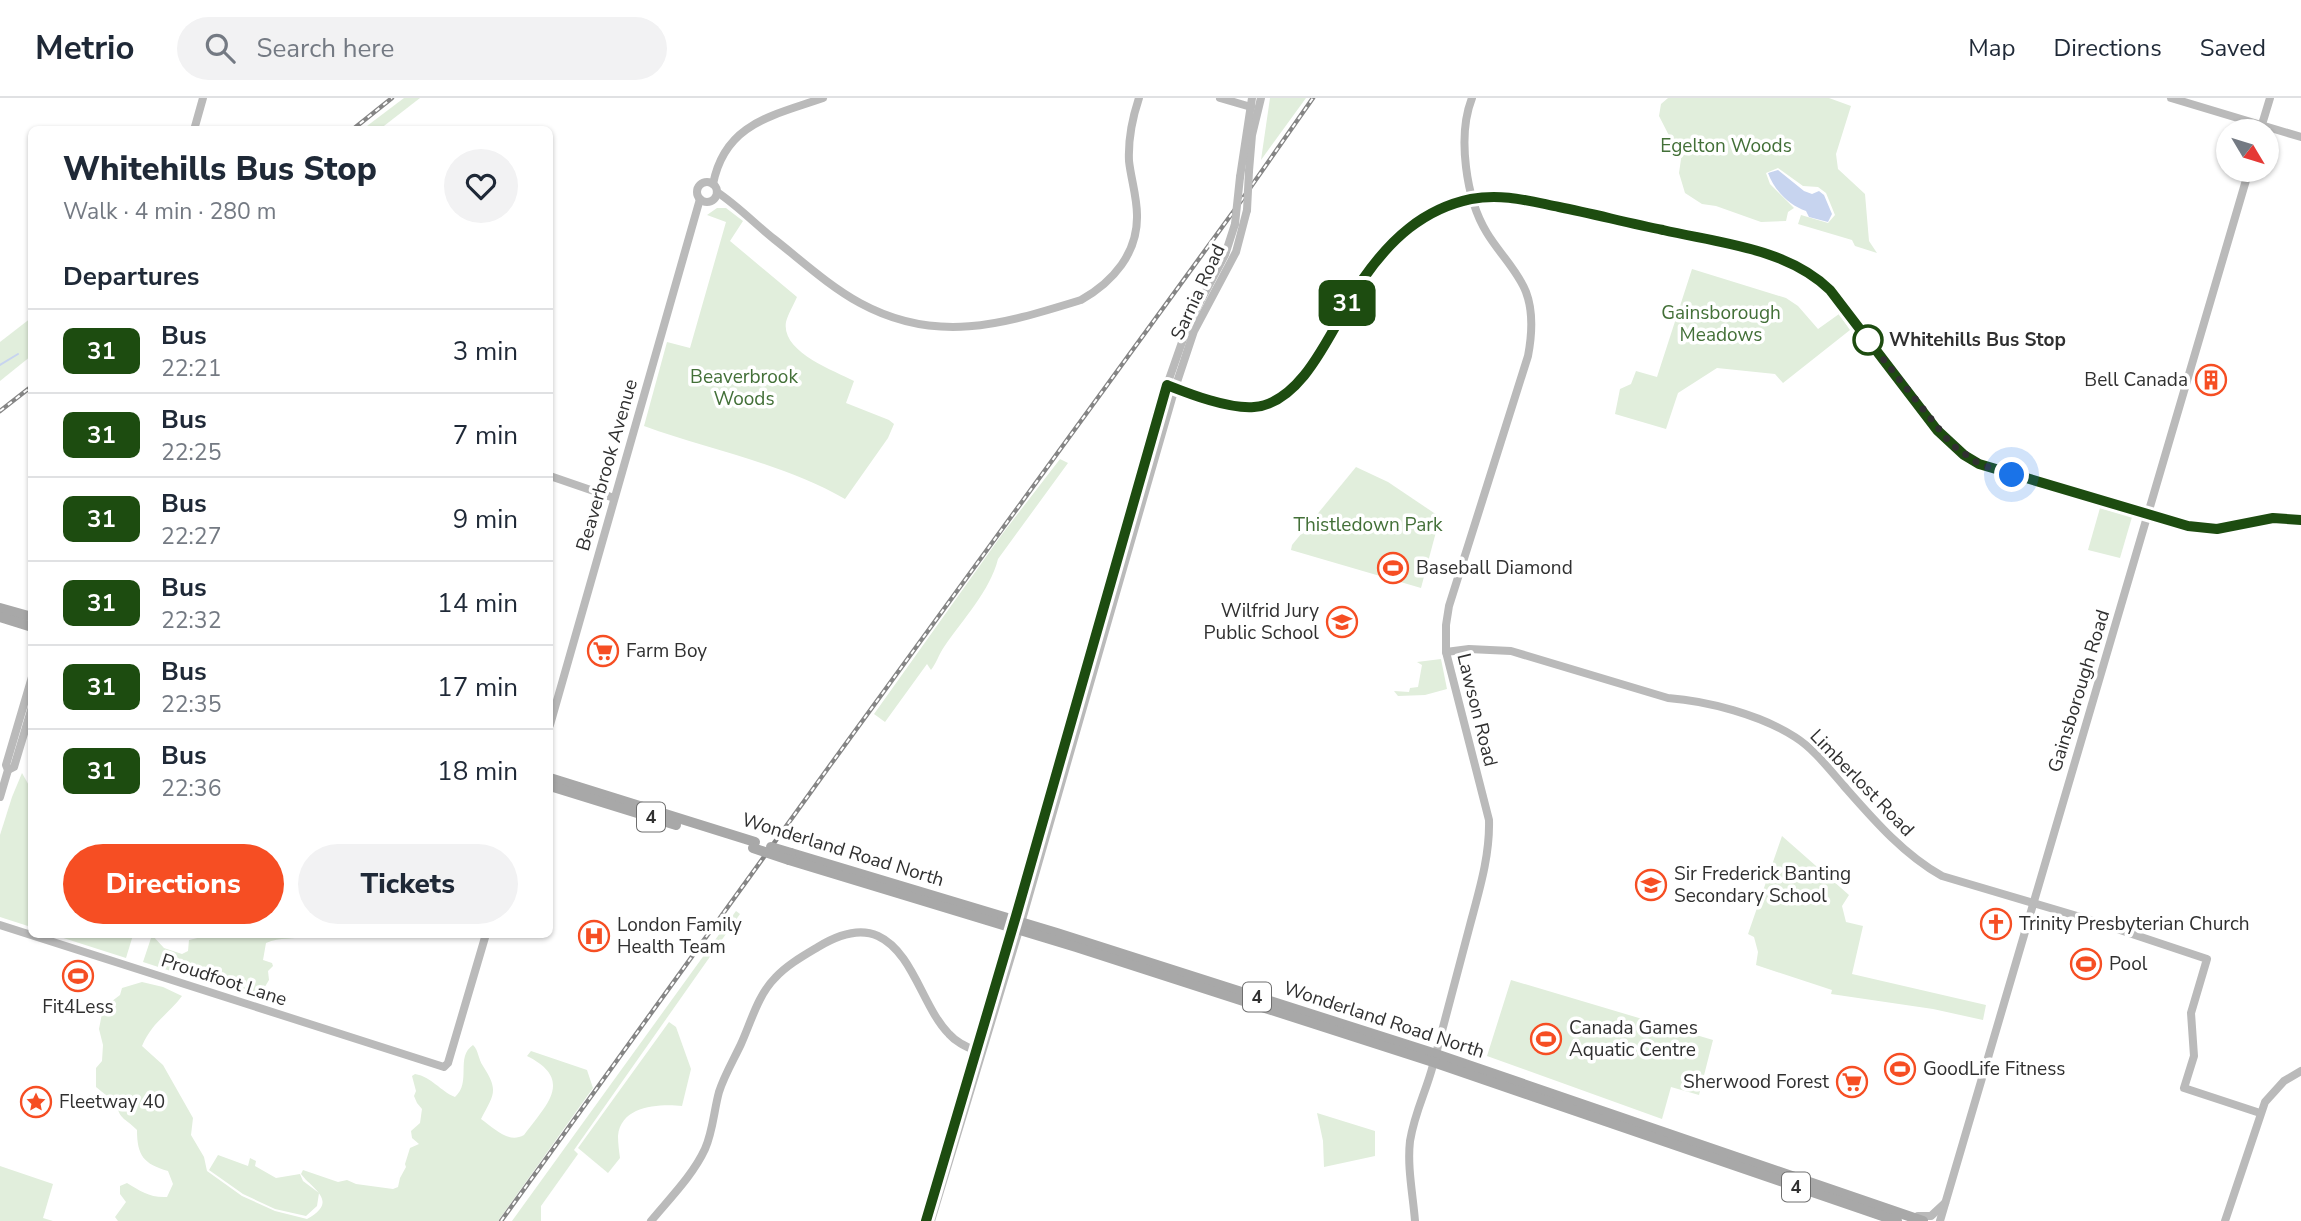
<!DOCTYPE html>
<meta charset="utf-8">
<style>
:root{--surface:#fff;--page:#f2f2f3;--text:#1f2937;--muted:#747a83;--line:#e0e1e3;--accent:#f64e23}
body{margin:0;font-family:"Nunito Sans",sans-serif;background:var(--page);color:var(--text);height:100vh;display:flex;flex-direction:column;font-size:26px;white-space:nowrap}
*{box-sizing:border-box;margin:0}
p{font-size:23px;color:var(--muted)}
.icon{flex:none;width:38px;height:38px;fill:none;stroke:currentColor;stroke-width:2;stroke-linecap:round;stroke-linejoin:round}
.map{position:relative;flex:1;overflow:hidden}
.details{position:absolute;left:28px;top:28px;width:525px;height:812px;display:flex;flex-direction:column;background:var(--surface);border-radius:10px;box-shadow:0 2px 5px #0004}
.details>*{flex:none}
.badge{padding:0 14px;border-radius:10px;font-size:24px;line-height:46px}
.needle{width:46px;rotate:128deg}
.fabs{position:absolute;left:2216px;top:21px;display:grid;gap:14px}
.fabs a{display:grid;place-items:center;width:63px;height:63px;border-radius:50%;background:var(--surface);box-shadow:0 2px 5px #0004;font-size:35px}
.you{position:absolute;width:35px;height:35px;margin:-18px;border:5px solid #fff;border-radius:50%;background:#1a73e8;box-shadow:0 0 0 10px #1a73e833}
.map>.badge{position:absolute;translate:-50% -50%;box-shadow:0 0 0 4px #fff}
h2{padding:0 35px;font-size:26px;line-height:63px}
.round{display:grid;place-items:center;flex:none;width:74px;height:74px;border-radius:37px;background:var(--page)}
.head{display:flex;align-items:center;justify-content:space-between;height:119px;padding:0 35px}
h1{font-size:33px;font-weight:800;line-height:52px}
.primary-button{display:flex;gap:14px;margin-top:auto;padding:14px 35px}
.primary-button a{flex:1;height:80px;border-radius:42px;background:var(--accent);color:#fff;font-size:28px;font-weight:800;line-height:80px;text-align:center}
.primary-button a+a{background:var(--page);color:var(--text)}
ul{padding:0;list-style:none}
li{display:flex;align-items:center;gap:21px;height:84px;padding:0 35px;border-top:2px solid var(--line)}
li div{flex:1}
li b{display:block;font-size:26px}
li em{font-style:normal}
li .badge{min-width:77px;font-weight:700;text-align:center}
header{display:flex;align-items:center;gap:42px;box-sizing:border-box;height:98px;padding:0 35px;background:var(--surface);border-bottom:2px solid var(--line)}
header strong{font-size:33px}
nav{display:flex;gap:38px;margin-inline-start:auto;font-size:24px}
.search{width:490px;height:63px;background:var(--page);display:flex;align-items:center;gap:18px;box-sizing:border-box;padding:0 24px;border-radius:38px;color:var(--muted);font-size:26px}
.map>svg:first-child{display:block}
</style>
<header>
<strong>Metrio</strong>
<div class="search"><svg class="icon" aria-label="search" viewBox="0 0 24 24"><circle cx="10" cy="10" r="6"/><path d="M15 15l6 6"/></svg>Search here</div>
<nav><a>Map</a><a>Directions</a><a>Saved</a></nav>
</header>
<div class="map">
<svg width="2301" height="1123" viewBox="0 0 2301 1123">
<rect width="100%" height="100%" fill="#fff"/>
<g fill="#e1eedc">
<path d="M404,0H420L380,31H363Z"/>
<path d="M1270,0H1306L1261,62L1262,55Z"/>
<path d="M1668,0H1829L1851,8L1836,56L1838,71L1865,96L1869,143L1877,155L1855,148L1852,142L1798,126L1801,117L1828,125L1835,117L1826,95L1818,89L1803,88L1778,70L1766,75L1770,86L1794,110L1788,114L1786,123L1761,124L1716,108L1702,106L1685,95L1679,75L1681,61L1659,18L1661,6Z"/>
<path d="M717,110H726L743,123L730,143L797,199C794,206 788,216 786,224C781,254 833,272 854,283L846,305L889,322L894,326L888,340L845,401C782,365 710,352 644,328L667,244L690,250L726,124L707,117Z"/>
<path d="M1692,171L1786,200L1798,208L1818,231L1839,216L1850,232L1783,285L1775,276L1717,270L1678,295L1666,331L1615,316L1620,291L1631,286L1636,273L1657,279Z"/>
<path d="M31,220V258L0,283V244Z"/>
<path d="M1060,361L1068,365L998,461C990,493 963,521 944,549C939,556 936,566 931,572L927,566L885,624L874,616L1003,435Z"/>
<path d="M1356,369L1388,384L1440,419L1421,490L1291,452L1292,447Z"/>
<path d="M2100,410L2132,419L2120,460L2088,452Z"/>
<path d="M1441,561L1447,591L1425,597L1398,598L1394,593L1409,594L1410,590L1418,589L1422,567L1417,564Z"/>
<path d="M22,675L31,691V829L0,819V737L12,699Z"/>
<path d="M1782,738L1849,797L1842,808L1846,824L1863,828L1852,876L1986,907L1983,922L1933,911L1831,896L1832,892L1756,867L1758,854L1754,839L1748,836Z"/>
<path d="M736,813L740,816L574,1052L578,1056L541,1108V1123H512Z"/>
<path d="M289,836L308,837C294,843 280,838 266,845L263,862L272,865L273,868L268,873L269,882L260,897L245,891L229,892L143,864L152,837L164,850L182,856L188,853L189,842L210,837Z"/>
<path d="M54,837H133L126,860Z"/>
<path d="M1511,882L1713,942L1699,997L1671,989L1662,1021L1487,958Z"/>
<path d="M142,884L163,889L182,898C166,919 153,923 142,948L163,967L193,1020L191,1037L204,1059L207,1073L242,1098L275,1113L307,1121C340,1103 312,1091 301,1076L303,1072L338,1084L347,1082L356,1086L393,1091L398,1089L400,1080L406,1069L405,1066L410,1050L419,1046L412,1040L411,1033L420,1025L422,1011L417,1005L414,998L416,993L412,978L415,976C432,979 440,993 455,999C472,984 455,959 473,947C479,953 478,961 483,968C499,993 494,996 481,1021C494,1030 508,1046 524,1037C546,1007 575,982 527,958L531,953L587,972L593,990L498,1123H118L115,1119L126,1104L120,1096V1088L127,1085C140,1093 150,1100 167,1099L173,1086L168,1073C144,1066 137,1058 137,1032C128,1022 118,1021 117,1006L96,989V970L102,963L103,947L99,931L103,910L120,897L122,890Z"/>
<path d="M669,924L676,929L691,971L682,1008C660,1006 621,1007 618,1038C618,1045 619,1053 620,1060L608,1075L578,1050Z"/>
<path d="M1317,1015L1375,1033V1058L1324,1069L1323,1043Z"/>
<path d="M218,1057L248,1068L250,1060L256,1063L255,1068L276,1080L300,1076L303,1083L319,1095L317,1108L306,1118L275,1111L243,1096L209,1072Z"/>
<path d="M0,1068L53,1086L43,1120L53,1123H0Z"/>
</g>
<path fill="#c7d4ef" d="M1778,72L1804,93L1812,96L1819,93L1824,97L1832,116L1828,124L1809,119L1806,113C1789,107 1774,92 1768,75Z"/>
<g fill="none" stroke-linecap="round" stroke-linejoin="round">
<path stroke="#c7d4ef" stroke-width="2" d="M0,267L18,256"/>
<g stroke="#bababa" stroke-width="8">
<path d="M1220,0L1251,9"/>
<path d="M2171,0L2301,39"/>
<path d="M194,32L203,0"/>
<path d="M2260,33L2270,0"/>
<path d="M1249,73L1252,37L1261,0"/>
<path d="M1240,79L1252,0"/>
<circle cx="707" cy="94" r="10"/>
<path d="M713,86C725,25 772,18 823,0"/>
<path d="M717,94C738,108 755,126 774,141C802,163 829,188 860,205C937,247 1003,226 1081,202C1113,184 1138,155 1137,117C1137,99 1131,81 1129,63C1128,41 1132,21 1139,0"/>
<path d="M1167,287C1190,296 1228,311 1254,309C1307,305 1335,218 1363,181C1390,142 1423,111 1471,101C1503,95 1533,104 1565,110C1598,117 1630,125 1663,132C1719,145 1788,150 1830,192L1937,332L1963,357L1979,366L2188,428L2217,431L2273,420L2301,422"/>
<path d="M550,378L614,400"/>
<path d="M1446,554L1469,551L1511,553L1668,600C1708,603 1761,617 1795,639C1814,651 1829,671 1844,688C1873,721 1903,756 1942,778L2084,820L2207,861L2191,915L2194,958L2184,990L2260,1015"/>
<path d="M550,627L700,101"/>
<path d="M8,672L14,669L32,609"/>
<path d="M0,699L8,672L6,667L32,579"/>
<path d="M0,827L444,969L448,965L486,836"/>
<path d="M961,1004L1167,287L1188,227L1225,157L1235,126"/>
<path d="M1918,1118H1931L1945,1105"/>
<path d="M651,1123C670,1100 693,1077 705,1051C713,1033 714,1012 719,994C724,978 734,961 741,946C751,924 758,897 775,880C787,867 803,858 818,849C836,838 858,829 878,838C913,854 923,910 949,936C956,944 965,948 976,953"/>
<path d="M926,1123L930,1107"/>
<path d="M931,1123L1019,832L1175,290L1194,233L1236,154L1247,112"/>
<path d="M1415,1123C1413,1097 1407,1069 1410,1043C1415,1013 1426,994 1433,967C1445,920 1458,874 1470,827C1479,793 1490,758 1489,722L1446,554V527L1449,508L1528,258C1532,237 1534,215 1526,194C1518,173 1499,155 1487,135C1466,101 1457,38 1472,0"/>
<path d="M1940,1123L2249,72"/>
<path d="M2225,1123L2265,1004L2284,983L2301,973"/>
</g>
<g stroke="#a8a8a8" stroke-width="10">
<path d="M0,510L32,519"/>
<path d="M0,519L32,529"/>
<path d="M550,680L755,744"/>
<path d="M550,688L676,727"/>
<path d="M791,755L1057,835L1436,956L1923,1123"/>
<path d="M789,762L1076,849L1433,964L1897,1123"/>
</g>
<g stroke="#858585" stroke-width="4.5">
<g id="rail">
<path d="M352,32L392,0"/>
<path d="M0,313L32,288"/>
<path d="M501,1123L831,666L1236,110L1313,0"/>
</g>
</g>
<use href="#rail" stroke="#fff" stroke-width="2" stroke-dasharray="5" stroke-linecap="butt"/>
<g stroke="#bababa" stroke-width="8">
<path d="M1247,112L1249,73"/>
<path d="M1235,126L1240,79"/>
</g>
<g stroke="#a8a8a8" stroke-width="10">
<path d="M771,749L791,755"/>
<path d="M753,750L789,762"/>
</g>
</g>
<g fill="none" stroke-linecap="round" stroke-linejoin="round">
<g stroke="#fff" stroke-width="16">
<path id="line" d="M926,1123L1016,818L1167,287C1190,296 1228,311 1254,309C1307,305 1336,219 1363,181C1390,142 1423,111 1471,101C1502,95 1529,103 1559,109C1594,116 1628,125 1663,132C1719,145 1787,150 1830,192L1937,332L1964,357L1979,366L2188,428L2217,431L2273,420L2301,422"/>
</g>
<use href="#line" stroke="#1d4c10" stroke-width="10"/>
<path stroke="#303030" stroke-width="7" stroke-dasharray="0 12.6" d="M1868,242L1951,346L1979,366L2012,377"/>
</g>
<defs>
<g id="building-ring" transform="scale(1.575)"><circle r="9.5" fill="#fff" stroke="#f64e23" stroke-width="1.5"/><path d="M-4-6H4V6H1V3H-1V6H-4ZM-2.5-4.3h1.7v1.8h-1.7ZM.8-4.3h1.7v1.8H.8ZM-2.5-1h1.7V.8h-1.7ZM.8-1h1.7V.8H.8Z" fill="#f64e23"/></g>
<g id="stadium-ring" transform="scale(1.575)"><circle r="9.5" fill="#fff" stroke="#f64e23" stroke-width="1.5"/><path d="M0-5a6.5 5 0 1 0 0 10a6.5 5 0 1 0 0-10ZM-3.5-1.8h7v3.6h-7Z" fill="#f64e23"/></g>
<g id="school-ring" transform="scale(1.575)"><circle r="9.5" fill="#fff" stroke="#f64e23" stroke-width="1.5"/><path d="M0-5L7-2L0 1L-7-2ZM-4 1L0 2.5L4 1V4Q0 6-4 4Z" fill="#f64e23"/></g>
<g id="supermarket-ring" transform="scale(1.575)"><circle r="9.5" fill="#fff" stroke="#f64e23" stroke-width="1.5"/><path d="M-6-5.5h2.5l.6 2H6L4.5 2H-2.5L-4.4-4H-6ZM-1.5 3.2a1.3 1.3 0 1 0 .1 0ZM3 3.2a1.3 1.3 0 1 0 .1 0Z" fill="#f64e23"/></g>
<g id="church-ring" transform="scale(1.575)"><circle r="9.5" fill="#fff" stroke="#f64e23" stroke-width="1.5"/><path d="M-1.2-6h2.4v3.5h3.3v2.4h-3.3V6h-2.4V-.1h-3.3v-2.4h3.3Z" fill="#f64e23"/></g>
<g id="hospital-ring" transform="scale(1.575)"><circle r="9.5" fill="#fff" stroke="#f64e23" stroke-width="1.5"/><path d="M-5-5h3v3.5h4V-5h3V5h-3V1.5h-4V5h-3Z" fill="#f64e23"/></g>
<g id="sight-ring" transform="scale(1.575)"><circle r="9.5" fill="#fff" stroke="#f64e23" stroke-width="1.5"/><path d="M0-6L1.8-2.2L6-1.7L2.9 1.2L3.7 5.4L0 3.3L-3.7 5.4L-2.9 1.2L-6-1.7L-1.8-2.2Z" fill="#f64e23"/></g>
</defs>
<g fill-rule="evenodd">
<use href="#building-ring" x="2211" y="282"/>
<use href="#stadium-ring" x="1393" y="470"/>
<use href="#school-ring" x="1342" y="524"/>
<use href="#supermarket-ring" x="603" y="553"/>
<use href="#school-ring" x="1651" y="787"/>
<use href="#church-ring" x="1996" y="826"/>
<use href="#hospital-ring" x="594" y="838"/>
<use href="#stadium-ring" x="2086" y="866"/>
<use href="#stadium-ring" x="78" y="878"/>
<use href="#stadium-ring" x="1546" y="941"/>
<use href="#stadium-ring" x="1900" y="971"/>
<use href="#supermarket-ring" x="1852" y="984"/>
<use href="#sight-ring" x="36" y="1004"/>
</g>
<circle fill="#fff" stroke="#1d4c10" stroke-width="3.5" cx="1868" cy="242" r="14"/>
<g text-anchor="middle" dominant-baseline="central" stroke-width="7" stroke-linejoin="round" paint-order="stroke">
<g fill="#fff" stroke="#6e6e6e" stroke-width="2">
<rect x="637" y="704.5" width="28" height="29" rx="5"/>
<rect x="1243" y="884.5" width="28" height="29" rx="5"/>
<rect x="1782" y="1074.5" width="28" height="29" rx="5"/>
</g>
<g font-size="18" font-weight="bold" fill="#303030">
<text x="651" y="719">4</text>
<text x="1257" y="899">4</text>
<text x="1796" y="1089">4</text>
</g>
<g font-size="19" fill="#437038" stroke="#fff">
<text x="1726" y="48">Egelton Woods</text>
<text x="1721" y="215">Gainsborough<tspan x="1721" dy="22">Meadows</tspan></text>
<text x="744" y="279">Beaverbrook<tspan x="744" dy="22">Woods</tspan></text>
<text x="1368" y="427">Thistledown Park</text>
</g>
<g font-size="19" fill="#303030" stroke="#fff">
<text transform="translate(1198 194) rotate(-65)">Sarnia Road</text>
<text transform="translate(607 367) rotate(-74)">Beaverbrook Avenue</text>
<text transform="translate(2079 593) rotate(-73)">Gainsborough Road</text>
<text transform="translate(1477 612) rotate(76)">Lawson Road</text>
<text transform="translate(1862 685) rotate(46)">Limberlost Road</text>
<text transform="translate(843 752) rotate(17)">Wonderland Road North</text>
<text transform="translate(224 882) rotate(18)">Proudfoot Lane</text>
<text transform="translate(1384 922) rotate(18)">Wonderland Road North</text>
</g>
<g font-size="19" font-weight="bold" fill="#303030" stroke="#fff" text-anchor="start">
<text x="1889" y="242">Whitehills Bus Stop</text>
</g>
<g font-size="19" fill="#303030" stroke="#fff" text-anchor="start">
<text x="2188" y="282" text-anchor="end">Bell Canada</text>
<text x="1416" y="470">Baseball Diamond</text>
<text x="1319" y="513" text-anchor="end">Wilfrid Jury<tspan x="1319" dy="22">Public School</tspan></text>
<text x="626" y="553">Farm Boy</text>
<text x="1674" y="776">Sir Frederick Banting<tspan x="1674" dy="22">Secondary School</tspan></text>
<text x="2019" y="826">Trinity Presbyterian Church</text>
<text x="617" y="827">London Family<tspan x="617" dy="22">Health Team</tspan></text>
<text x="2109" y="866">Pool</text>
<text x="78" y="909" text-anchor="middle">Fit4Less</text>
<text x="1569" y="930">Canada Games<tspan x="1569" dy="22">Aquatic Centre</tspan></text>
<text x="1923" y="971">GoodLife Fitness</text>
<text x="1829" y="984" text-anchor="end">Sherwood Forest</text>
<text x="59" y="1004">Fleetway 40</text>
</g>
</g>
</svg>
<div class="fabs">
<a><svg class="needle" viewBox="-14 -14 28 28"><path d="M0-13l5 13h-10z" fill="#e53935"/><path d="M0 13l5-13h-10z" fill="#747a83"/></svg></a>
</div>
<div class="you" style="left:2012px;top:377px"></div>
<b class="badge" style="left:1347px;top:205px;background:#1d4c10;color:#fff">31</b>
<section class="details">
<div class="head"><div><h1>Whitehills Bus Stop</h1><p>Walk · 4 min · 280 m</p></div><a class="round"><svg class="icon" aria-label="heart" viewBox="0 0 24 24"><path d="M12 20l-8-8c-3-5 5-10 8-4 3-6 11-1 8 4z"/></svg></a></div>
<h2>Departures</h2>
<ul>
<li><span class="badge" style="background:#1d4c10;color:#fff">31</span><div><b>Bus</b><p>22:21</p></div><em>3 min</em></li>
<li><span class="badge" style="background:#1d4c10;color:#fff">31</span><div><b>Bus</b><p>22:25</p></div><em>7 min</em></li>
<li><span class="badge" style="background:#1d4c10;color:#fff">31</span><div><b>Bus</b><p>22:27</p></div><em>9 min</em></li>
<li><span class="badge" style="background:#1d4c10;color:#fff">31</span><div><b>Bus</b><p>22:32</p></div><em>14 min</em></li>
<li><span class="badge" style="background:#1d4c10;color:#fff">31</span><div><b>Bus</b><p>22:35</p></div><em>17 min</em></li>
<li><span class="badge" style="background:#1d4c10;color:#fff">31</span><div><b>Bus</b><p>22:36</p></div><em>18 min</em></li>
</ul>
<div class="primary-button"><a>Directions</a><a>Tickets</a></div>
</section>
</div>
